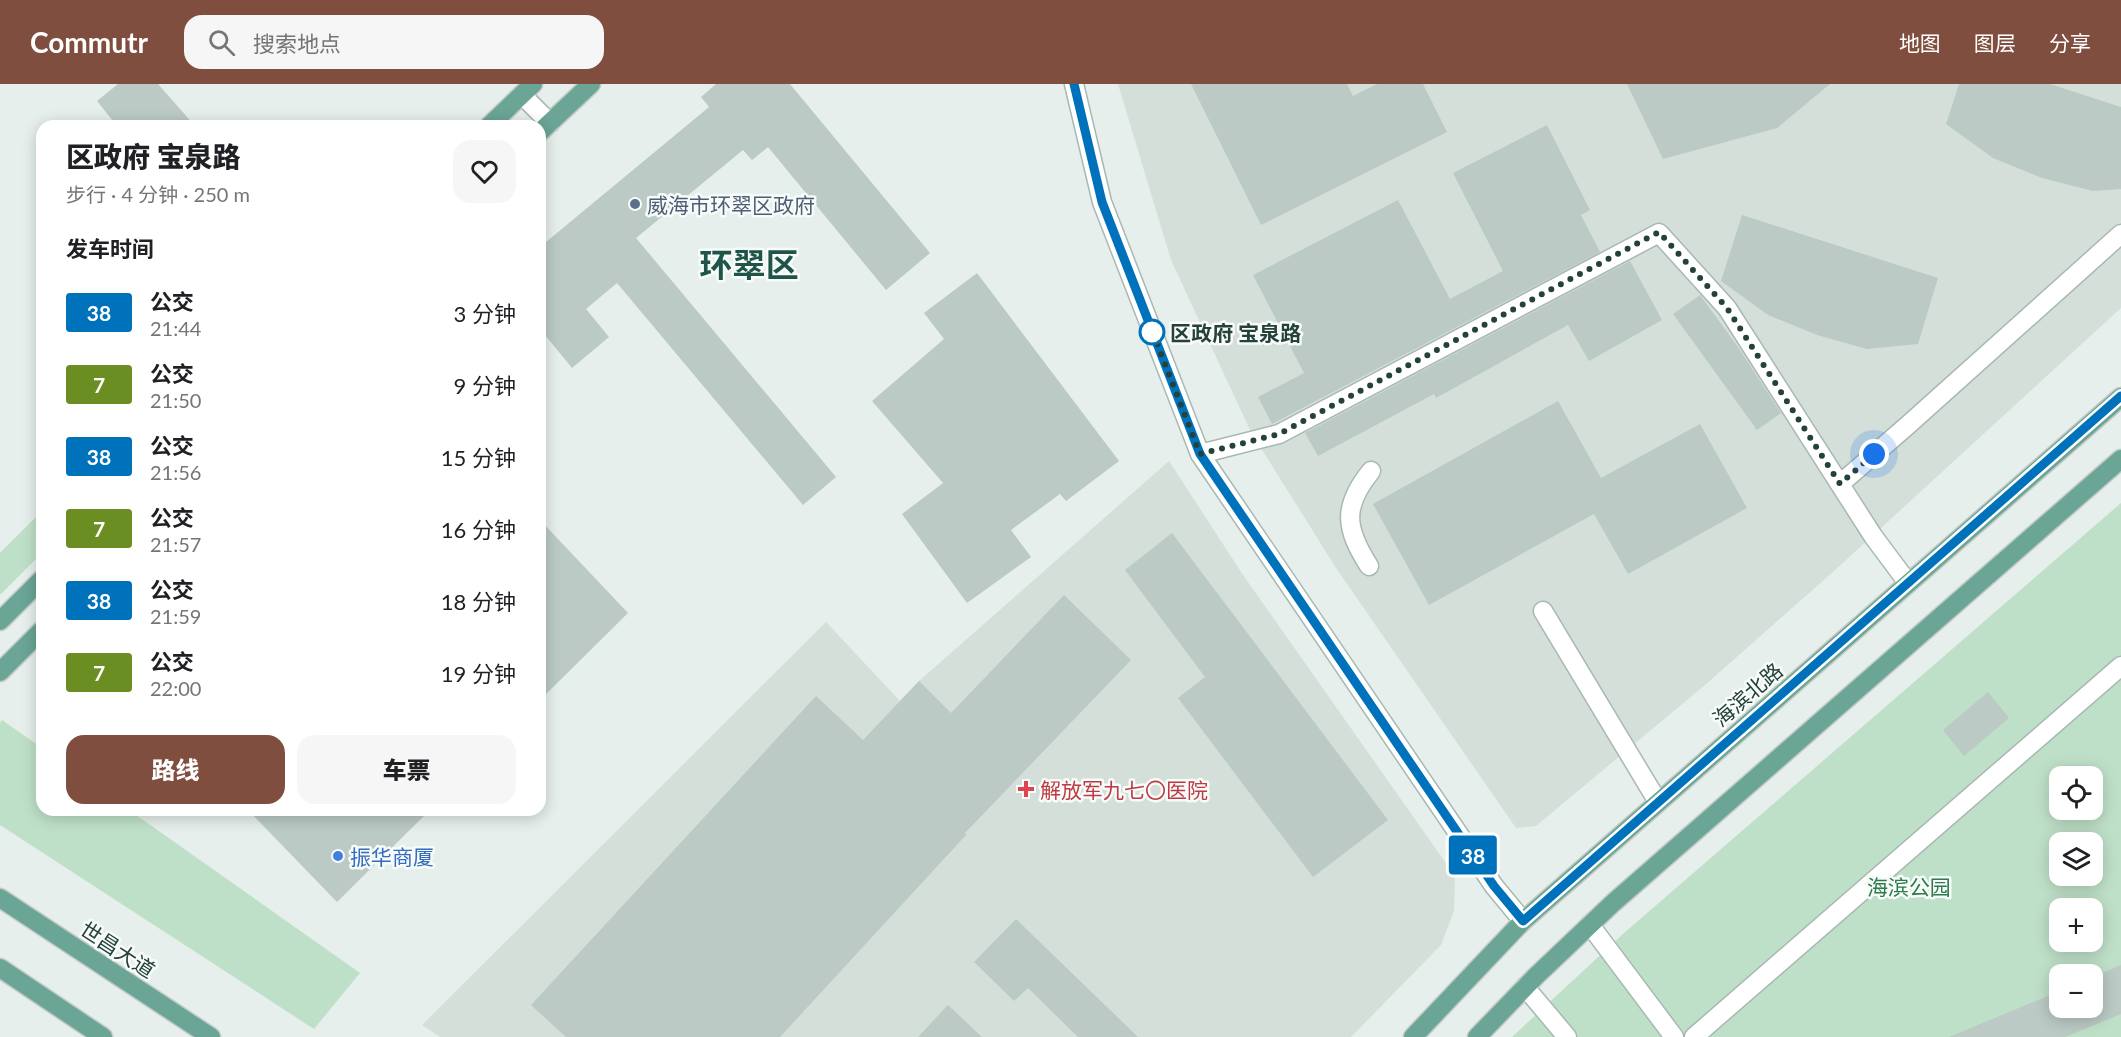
<!DOCTYPE html>
<html lang="zh">
<meta charset="utf-8">
<style>
:root{--surface:#fff;--page:#f6f6f6;--text:#202124;--muted:#757577;--accent:#7f4e3f}
body{margin:0;font-family:Lato,"Noto Sans SC",sans-serif;background:var(--page);color:var(--text);height:100vh;display:flex;flex-direction:column;font-size:22px;white-space:nowrap}
*{box-sizing:border-box;margin:0}
p{font-size:20px;color:var(--muted)}
.icon{flex:none;width:33px;height:33px;fill:none;stroke:currentColor;stroke-width:2;stroke-linecap:round;stroke-linejoin:round}
.map{position:relative;flex:1;overflow:hidden}
.side{position:absolute;left:36px;top:36px;width:510px;height:696px;display:flex;flex-direction:column;background:var(--surface);border-radius:18px;box-shadow:0 3px 15px #0003}
.side>*{flex:none}
.badge{padding:0 12px;border-radius:4px;font-size:21px;line-height:39px}
.controls{position:absolute;left:2049px;top:682px;display:grid;gap:12px}
.controls a{display:grid;place-items:center;width:54px;height:54px;border-radius:12px;background:var(--surface);box-shadow:0 3px 15px #0003;font-size:30px}
.you{position:absolute;width:30px;height:30px;margin:-15px;border:4px solid #fff;border-radius:50%;background:#1a73e8;box-shadow:0 0 0 9px #1a73e833}
.map>.badge{position:absolute;translate:-50% -50%;box-shadow:0 0 0 3px #fff}
h2{padding:0 30px;font-size:22px;line-height:54px}
.round{display:grid;place-items:center;flex:none;width:63px;height:63px;border-radius:18px;background:var(--page)}
.headline{display:flex;align-items:center;justify-content:space-between;height:102px;padding:0 30px}
h1{font-size:28px;font-weight:800;line-height:45px}
.primary-button{display:flex;gap:12px;margin-top:auto;padding:12px 30px}
.primary-button a{flex:1;height:69px;border-radius:18px;background:var(--accent);color:#fff;font-size:24px;font-weight:800;line-height:69px;text-align:center}
.primary-button a+a{background:var(--page);color:var(--text)}
ul{padding:0;list-style:none}
li{display:flex;align-items:center;gap:18px;height:72px;padding:0 30px}
li div{flex:1}
li b{display:block;font-size:22px}
li em{font-style:normal}
li .badge{min-width:66px;font-weight:700;text-align:center}
header{display:flex;align-items:center;gap:36px;box-sizing:border-box;height:84px;padding:0 30px;background:var(--accent);color:#fff}
header strong{font-size:28px}
nav{display:flex;gap:33px;margin-inline-start:auto;font-size:21px}
.search{width:420px;height:54px;background:var(--page);display:flex;align-items:center;gap:15px;box-sizing:border-box;padding:0 21px;border-radius:18px;color:var(--muted);font-size:22px}
.map>svg:first-child{display:block}
</style>
<header>
<strong>Commutr</strong>
<div class="search"><svg class="icon" aria-label="search" viewBox="0 0 24 24"><circle cx="10" cy="10" r="6"/><path d="M15 15l6 6"/></svg>搜索地点</div>
<nav><a>地图</a><a>图层</a><a>分享</a></nav>
</header>
<div class="map">
<svg width="2121" height="953" viewBox="0 0 2121 953">
<rect width="100%" height="100%" fill="#e6efeb"/>
<g fill="#d4dfda">
<path d="M1118,0H2121V224L1834,487L1705,601L1536,742L1516,744L1336,484L1251,348L1171,176Z"/>
<path d="M1169,377L1243,491L1455,792L1454,827L1441,861L1351,953H440L422,941L826,538L900,617L919,597Z"/>
</g>
<g fill="#bfe0c8" fill-rule="evenodd">
<path d="M2121,419V953H1512L1624,849ZM2060,693H2092V726H2060ZM2060,759H2092V792H2060ZM2060,825H2092V858H2060ZM2060,891H2092V924H2060Z"/>
<path d="M42,427V469L0,511V469Z"/>
<path d="M2,636L42,664V726H129L360,889L314,945L0,741V639Z"/>
</g>
<g fill="#bbcac4">
<path d="M118,0H158L195,42H117L97,17Z"/>
<path d="M716,0H790L930,169L886,206L768,63L752,76L743,66L636,154L836,393L803,421L617,199L586,225L609,253L572,284L540,245V163L709,23L701,13Z"/>
<path d="M1191,0H1347L1353,12L1377,0H1423L1447,48L1261,141Z"/>
<path d="M1627,0H1830L1777,44L1663,75Z"/>
<path d="M1959,0H2050L2121,23V105L2093,107L2042,94L1993,74L1946,40Z"/>
<path d="M1547,41L1590,126L1581,131L1600,168L1272,340L1258,313L1304,289L1253,191L1398,116L1450,215L1503,187L1453,89Z"/>
<path d="M1742,131L1938,194L1918,260L1867,265L1817,251L1768,231L1721,197Z"/>
<path d="M1630,177L1662,236L1589,277L1568,241L1436,314L1434,310L1318,372L1305,349Z"/>
<path d="M977,189L1119,377L1066,417L1060,410L1011,446L1031,473L967,519L902,430L943,399L872,317L944,255L924,229Z"/>
<path d="M1700,211L1738,263L1781,329L1757,346L1673,230Z"/>
<path d="M1558,317L1601,394L1700,340L1747,424L1628,490L1594,430L1429,521L1373,420Z"/>
<path d="M540,436L628,529L540,616Z"/>
<path d="M1172,449L1388,736L1313,793L1178,614L1205,593L1125,486Z"/>
<path d="M1064,511L1131,576L965,749L966,751L780,953H566L531,921L816,612L863,656L919,597L951,629Z"/>
<path d="M1988,608L2009,634L1964,672L1943,646Z"/>
<path d="M248,726H430L337,818Z"/>
<path d="M1016,835L1138,953H1078L1028,904L1014,917L974,878Z"/>
<path d="M2121,881V930L2065,953H1949L2060,907V924H2092V893Z"/>
<path d="M948,921L982,953H918Z"/>
</g>
<g fill="none" stroke-linecap="round" stroke-linejoin="round">
<g stroke="#a8b8b2" stroke-width="21">
<g id="minor">
<path d="M1074,0L1102,118L1200,370L1494,802L1523,837"/>
<path d="M522,11L550,39"/>
<path d="M1200,370L1279,350L1659,149L1727,224L1873,452L1908,499"/>
<path d="M1840,400L1908,341L2121,150"/>
<path d="M1369,482C1345,444 1342,423 1371,387"/>
<path d="M1543,527L1658,718"/>
<path d="M1590,841L1674,953"/>
<path d="M1525,903L1567,953"/>
<path d="M1694,953L2121,582"/>
</g>
</g>
<g stroke="#c2cac8" stroke-width="21">
<g id="major">
<path d="M489,42L533,0"/>
<path d="M540,48L591,0"/>
<path d="M0,537L42,495"/>
<path d="M0,588L42,546"/>
<path d="M0,814L211,953"/>
<path d="M0,884L103,953"/>
<path d="M1413,953L1523,837L2121,313"/>
<path d="M1477,953L1536,892L1613,819L2121,375"/>
</g>
</g>
<use href="#minor" stroke="#fff" stroke-width="18"/>
<use href="#major" stroke="#6aa596" stroke-width="18"/>
</g>
<g fill="none" stroke-linecap="round" stroke-linejoin="round">
<g stroke="#fff" stroke-width="14">
<path id="line" d="M1074,0L1102,118L1200,370L1494,802L1523,837L2121,312"/>
</g>
<use href="#line" stroke="#0072bc" stroke-width="9"/>
<path stroke="#24423a" stroke-width="6" stroke-dasharray="0 10.8" d="M1152,248L1151,244L1200,370L1279,350L1659,148L1727,224L1840,400L1874,370"/>
</g>
<circle fill="#5c6f8a" stroke="#f7fbf9" stroke-width="2" cx="635" cy="120" r="6"/>
<circle fill="#fff" stroke="#0072bc" stroke-width="3" cx="1152" cy="248" r="12"/>
<path fill="#e0444e" stroke="#f7fbf9" stroke-width="2" d="M1023 696h6v6h6v6h-6v6h-6v-6h-6v-6h6z"/>
<circle fill="#3f7fe0" stroke="#f7fbf9" stroke-width="2" cx="338" cy="772" r="6"/>
<g text-anchor="middle" dominant-baseline="central" stroke-width="5" stroke-linejoin="round" paint-order="stroke">
<g font-size="21" fill="#4e5e75" stroke="#f7fbf9" text-anchor="start">
<text x="647" y="120">威海市环翠区政府</text>
</g>
<g font-size="21" font-weight="bold" fill="#24423a" stroke="#f7fbf9" text-anchor="start">
<text x="1170" y="248">区政府 宝泉路</text>
</g>
<g font-size="21" fill="#24423a" stroke="#f7fbf9">
<text transform="translate(1747 610) rotate(-41)">海滨北路</text>
<text transform="translate(118 865) rotate(33)">世昌大道</text>
</g>
<g font-size="21" fill="#be3a42" stroke="#f7fbf9" text-anchor="start">
<text x="1040" y="705">解放军九七〇医院</text>
</g>
<g font-size="21" fill="#366cbe" stroke="#f7fbf9" text-anchor="start">
<text x="350" y="772">振华商厦</text>
</g>
<g font-size="21" fill="#2d7a4b" stroke="#f7fbf9">
<text x="1909" y="802">海滨公园</text>
</g>
<g font-size="33" font-weight="bold" fill="#1f5548" stroke="#f7fbf9">
<text x="749" y="180">环翠区</text>
</g>
</g>
</svg>
<div class="controls">
<a><svg class="icon" aria-label="locate" viewBox="0 0 24 24"><circle cx="12" cy="12" r="6"/><path d="M12 2v4M12 18v4M2 12h4M18 12h4"/></svg></a>
<a><svg class="icon" aria-label="layers" viewBox="0 0 24 24"><path d="M12 4l9 5-9 5-9-5zM3 14l9 5 9-5"/></svg></a>
<a>+</a>
<a>−</a>
</div>
<div class="you" style="left:1874px;top:370px"></div>
<b class="badge" style="left:1473px;top:771px;background:#0072bc;color:#fff">38</b>
<section class="side">
<div class="headline"><div><h1>区政府 宝泉路</h1><p>步行 · 4 分钟 · 250 m</p></div><a class="round"><svg class="icon" aria-label="heart" viewBox="0 0 24 24"><path d="M12 20l-8-8c-3-5 5-10 8-4 3-6 11-1 8 4z"/></svg></a></div>
<h2>发车时间</h2>
<ul>
<li><span class="badge" style="background:#0072bc;color:#fff">38</span><div><b>公交</b><p>21:44</p></div><em>3 分钟</em></li>
<li><span class="badge" style="background:#6b8e23;color:#fff">7</span><div><b>公交</b><p>21:50</p></div><em>9 分钟</em></li>
<li><span class="badge" style="background:#0072bc;color:#fff">38</span><div><b>公交</b><p>21:56</p></div><em>15 分钟</em></li>
<li><span class="badge" style="background:#6b8e23;color:#fff">7</span><div><b>公交</b><p>21:57</p></div><em>16 分钟</em></li>
<li><span class="badge" style="background:#0072bc;color:#fff">38</span><div><b>公交</b><p>21:59</p></div><em>18 分钟</em></li>
<li><span class="badge" style="background:#6b8e23;color:#fff">7</span><div><b>公交</b><p>22:00</p></div><em>19 分钟</em></li>
</ul>
<div class="primary-button"><a>路线</a><a>车票</a></div>
</section>
</div>
